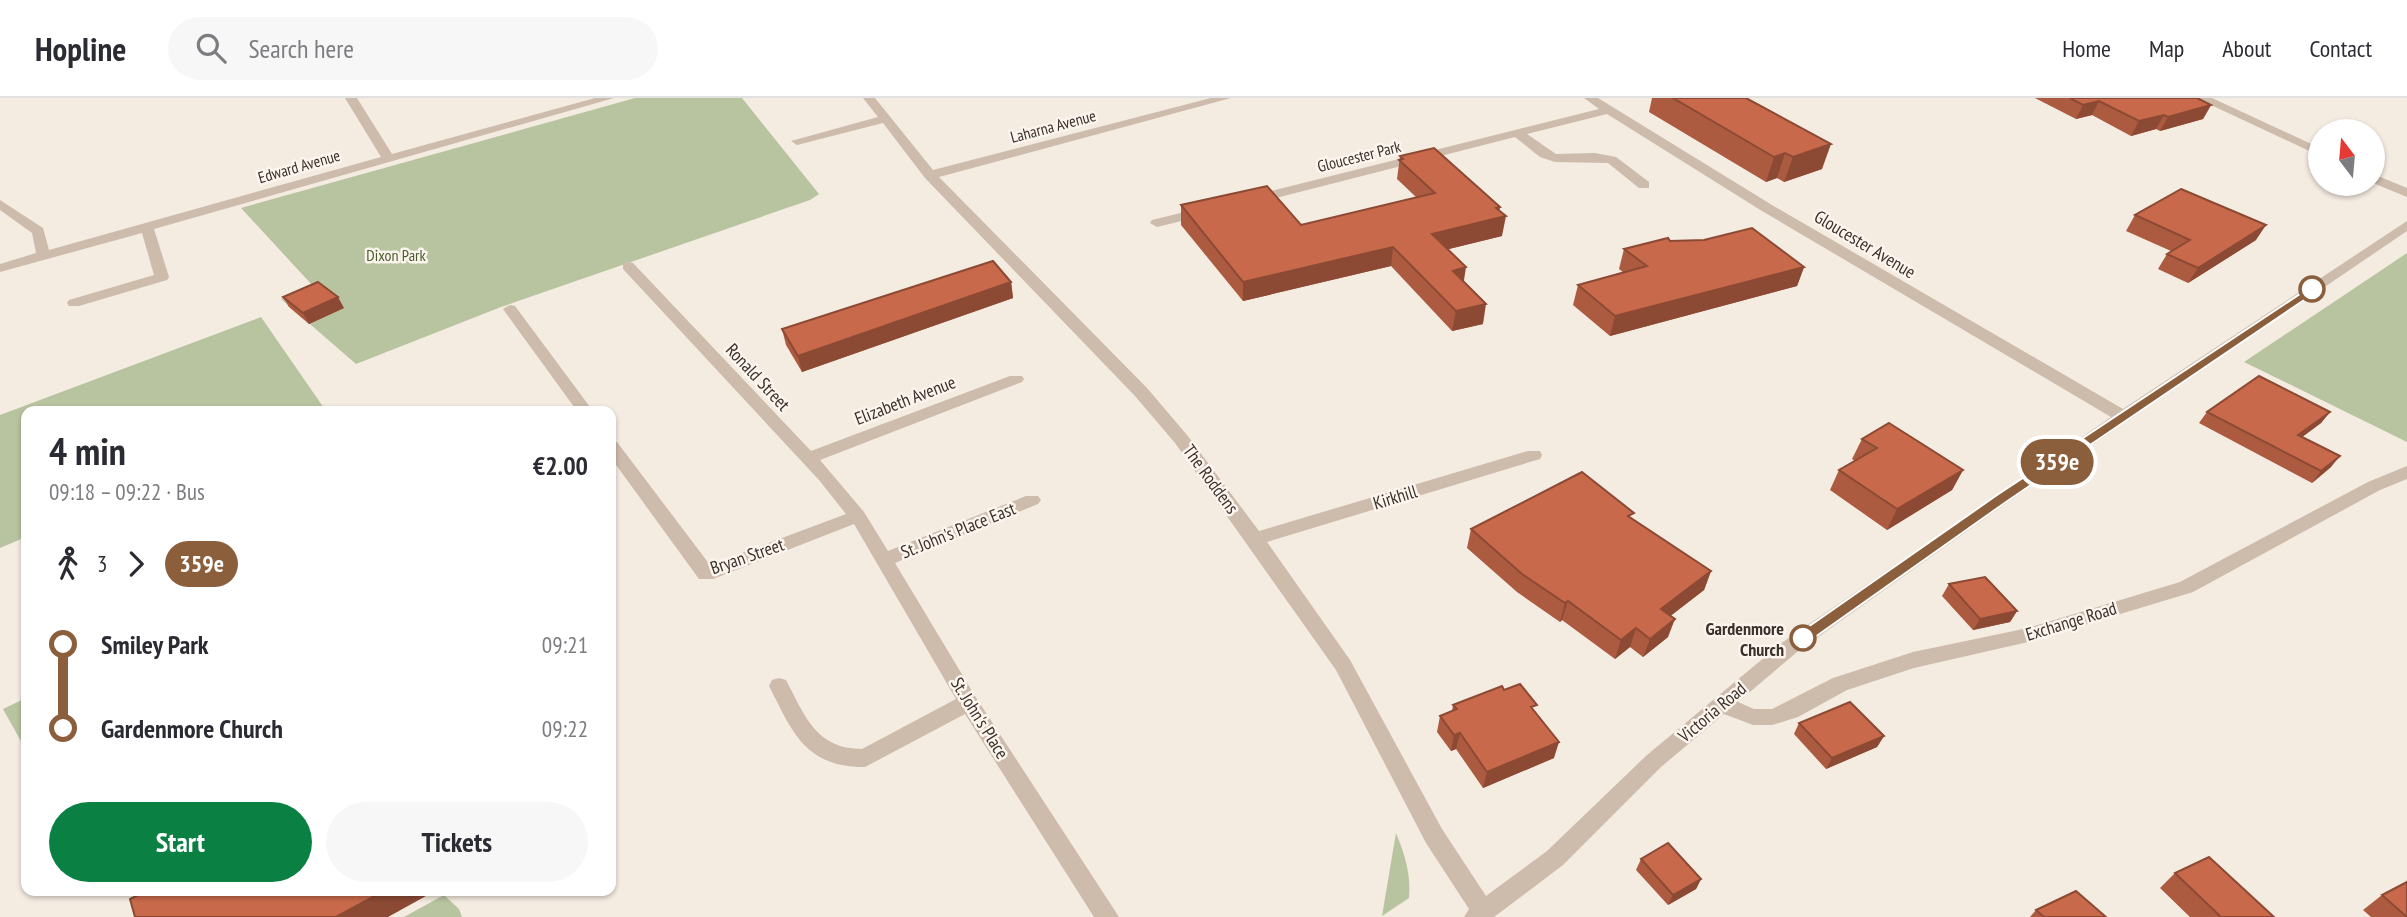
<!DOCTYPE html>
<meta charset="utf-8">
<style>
:root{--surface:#fff;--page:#f7f7f7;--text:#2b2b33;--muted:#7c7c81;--line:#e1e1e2;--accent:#0b8043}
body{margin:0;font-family:"PT Sans Narrow",sans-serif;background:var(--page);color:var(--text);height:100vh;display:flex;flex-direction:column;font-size:26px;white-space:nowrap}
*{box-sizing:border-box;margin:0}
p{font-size:23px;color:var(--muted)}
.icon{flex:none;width:38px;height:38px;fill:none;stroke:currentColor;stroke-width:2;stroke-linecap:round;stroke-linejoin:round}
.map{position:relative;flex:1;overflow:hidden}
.drawer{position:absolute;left:21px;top:308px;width:595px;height:490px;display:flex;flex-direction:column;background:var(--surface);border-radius:14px;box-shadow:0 2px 5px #0004}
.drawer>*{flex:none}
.badge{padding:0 14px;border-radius:23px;font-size:24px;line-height:46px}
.needle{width:46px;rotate:344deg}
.controls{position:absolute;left:2308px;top:21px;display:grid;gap:14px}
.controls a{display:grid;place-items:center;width:77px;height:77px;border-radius:50%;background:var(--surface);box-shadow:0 2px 5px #0004;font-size:35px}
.map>.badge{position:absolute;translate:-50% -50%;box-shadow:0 0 0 4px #fff}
.legs{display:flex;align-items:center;gap:10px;height:77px;padding:0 28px;font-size:23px}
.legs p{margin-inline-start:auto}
.summary{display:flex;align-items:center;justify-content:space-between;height:119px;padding:0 28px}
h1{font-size:38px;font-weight:800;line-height:52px}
.action{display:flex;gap:14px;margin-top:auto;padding:14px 28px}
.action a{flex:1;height:80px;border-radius:42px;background:var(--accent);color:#fff;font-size:28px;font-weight:800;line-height:80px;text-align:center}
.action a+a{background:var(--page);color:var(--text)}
ul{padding:0 28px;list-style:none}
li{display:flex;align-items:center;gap:24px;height:84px;font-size:26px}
li i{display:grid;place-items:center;width:10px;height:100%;margin:0 9px;background:currentColor}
li i::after{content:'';width:18px;height:18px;margin:-9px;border:5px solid;border-radius:50%;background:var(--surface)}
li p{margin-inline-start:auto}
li:first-child i{background:linear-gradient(#0000 50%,currentColor 0)}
li:last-child i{background:linear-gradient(currentColor 50%,#0000 0)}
header{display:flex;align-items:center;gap:42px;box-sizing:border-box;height:98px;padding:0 35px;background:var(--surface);border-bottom:2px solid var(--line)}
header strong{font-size:33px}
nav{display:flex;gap:38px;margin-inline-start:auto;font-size:24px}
.search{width:490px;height:63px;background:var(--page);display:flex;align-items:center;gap:18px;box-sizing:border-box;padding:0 24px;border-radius:38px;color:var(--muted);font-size:26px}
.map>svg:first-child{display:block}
</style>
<header>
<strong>Hopline</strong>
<div class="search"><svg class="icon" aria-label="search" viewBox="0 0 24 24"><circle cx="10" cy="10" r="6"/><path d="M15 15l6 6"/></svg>Search here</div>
<nav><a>Home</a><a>Map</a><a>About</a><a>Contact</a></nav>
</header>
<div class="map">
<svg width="2407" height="819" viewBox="0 0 2407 819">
<rect width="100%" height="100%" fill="#f4ebe1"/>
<g fill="#b8c4a0">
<path d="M635,0H742L819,96L810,102L501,209L356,266L281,201L313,188L241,110Z"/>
<path d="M2407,155V344L2244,264Z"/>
<path d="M261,219L326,313H26V439L0,450V317Z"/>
<path d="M26,600V652L3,611Z"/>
<path d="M1396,735C1405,757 1411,776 1409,800L1382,818Z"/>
<path d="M444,797L459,811L462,819H404Z"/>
</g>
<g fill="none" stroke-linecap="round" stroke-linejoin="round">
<g fill="#cdbbac" fill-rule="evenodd">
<path d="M345,0H357L392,56L595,0H614L154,131L169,179L167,182L79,208H69L67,205L69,202L154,177L142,135L0,174V166L36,155L32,135L0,112V102L43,130L49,152L381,59Z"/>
<path d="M863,0H875L933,72L1211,0H1231L939,79L1147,290L1187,337L1259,433L1528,353H1540L1542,357L1540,361L1267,444L1350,562L1442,731L1486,798L1547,753L1647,657L1783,544L2111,319L1762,113L1607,16L1527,36L1556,56L1595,55L1616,59L1649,84V90H1639L1608,65L1555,64L1540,59L1515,39L1252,106L1247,105V99L1599,11L1584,0H1598L1772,107L2123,311L2407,123V133L2008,404L1797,554L1738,604L1754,611H1772L1833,580L1913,554L2028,530L2180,484L2368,384L2407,368V381L2380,392L2193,494L2028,544L1914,570L1847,592L1798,619L1772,627H1753L1724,616L1661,669L1563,767L1494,819H1464L1469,811L1426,745L1336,572L1175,345L1135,298L925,80L883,25L797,47L791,43L878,19Z"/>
<path d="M2196,0H2212L2320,50V58Z"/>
<path d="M2373,76L2407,90V99L2373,85Z"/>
<path d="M1205,109L1212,113L1210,116L1157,129L1150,125L1152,122Z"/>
<path d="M628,164L633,165L811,353L1010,278H1022L1024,281L1022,284L820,362L864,414L888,453L1026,398H1038L1041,402L1038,406L895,465L975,598L1119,819H1094L965,616L865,669C805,669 793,635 769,588L772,582L779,580L786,582C805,618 816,651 862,651L956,601L854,426L713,481H699L611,360V343L617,344L710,467L846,416L819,382L623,171V165Z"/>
<path d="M510,207L515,208L593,313H577L503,211Z"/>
</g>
</g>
<g fill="#ac5a40">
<path d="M1652,0H1746L1822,71L1784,84L1777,80L1766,84L1649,14Z"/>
<path d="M2035,0H2197L2211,7L2203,21L2160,33L2156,31L2131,38L2092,17L2076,21Z"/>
<path d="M1400,58L1499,113L1502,138L1448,151L1464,184L1483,226L1452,233L1391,168L1243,203L1181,127V107L1301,127L1416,99L1397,81Z"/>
<path d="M2135,117L2256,142L2188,185L2158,171L2167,156L2171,153L2126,133Z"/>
<path d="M1670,143L1804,169L1797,188L1610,238L1573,207L1578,187L1624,175L1619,171L1624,151Z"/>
<path d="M1011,184L1013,200L802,274L786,247L782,231Z"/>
<path d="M283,199L344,210L309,226L289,209Z"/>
<path d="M2207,314H2330L2321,325L2302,339L2331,369L2312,385L2199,325Z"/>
<path d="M1862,341L1963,372L1952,392L1887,432L1830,392L1839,372L1855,363L1852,361Z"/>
<path d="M1632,421L1711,473L1704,492L1670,518L1668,539L1643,559L1630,549L1615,561L1562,522L1560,524L1517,494L1467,450L1471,431Z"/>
<path d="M1949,486L2017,513L2010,524L1973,532L1942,498Z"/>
<path d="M1504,592L1535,613L1554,660L1483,690L1456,651L1451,653L1437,634L1440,618L1452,613L1453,607Z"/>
<path d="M1799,625L1884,638L1877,649L1826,671L1794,636Z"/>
<path d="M1641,761L1701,781L1696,791L1668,807L1636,772Z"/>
<path d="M2175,775L2274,819H2190L2160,790Z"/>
<path d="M2382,797L2407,819H2371L2363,812Z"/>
<path d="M2036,812L2106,819H2030Z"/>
</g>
<g fill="#8c4a34">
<path d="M2099,3L2092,17L2076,21L2083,7Z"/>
<path d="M2211,7L2203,21L2160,33L2168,19Z"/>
<path d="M2164,17L2156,31L2131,38L2139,23Z"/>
<path d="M1831,46L1822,71L1784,84L1793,59Z"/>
<path d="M1785,55L1777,80L1766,84L1774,59Z"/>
<path d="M1500,109L1498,120L1506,118L1502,138L1429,156L1432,136Z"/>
<path d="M2266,127L2256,142L2188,185L2198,170Z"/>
<path d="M1393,149L1391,168L1243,203V184Z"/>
<path d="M1466,169L1463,189L1453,173Z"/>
<path d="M1804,169L1797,188L1610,238L1615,218Z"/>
<path d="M1011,184L1013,200L802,274L798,258Z"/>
<path d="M338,199L344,210L309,226L303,215Z"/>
<path d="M1486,206L1483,226L1452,233L1456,213Z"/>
<path d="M2330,314L2321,325L2290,348L2298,337Z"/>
<path d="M2340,358L2331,369L2312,385L2321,373Z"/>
<path d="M1963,372L1952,392L1887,432L1897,411Z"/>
<path d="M1711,473L1704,492L1655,530L1661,511Z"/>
<path d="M1568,503L1562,522L1560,524L1565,505Z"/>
<path d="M2017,513L2010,524L1973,532L1980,521Z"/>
<path d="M1675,521L1668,539L1643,559L1650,541Z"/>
<path d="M1636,530L1630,549L1615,561L1621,542Z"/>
<path d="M1460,635L1456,651L1451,653L1454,637Z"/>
<path d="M1884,638L1877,649L1826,671L1832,660Z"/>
<path d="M1559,644L1554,660L1483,690L1487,674Z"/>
<path d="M1701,781L1696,791L1668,807L1673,797Z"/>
<path d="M384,793H435L388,819H336Z"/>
</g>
<g fill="#c8694b" stroke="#8c4a34" stroke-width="2">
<path d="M1673,0H1746L1831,46L1793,59L1785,55L1774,59Z"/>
<path d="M2070,0H2197L2211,7L2168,19L2164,17L2139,23L2099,3L2083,7Z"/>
<path d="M1434,50L1500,109L1496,110L1506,118L1432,136L1466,169L1453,173L1486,206L1456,213L1393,149L1243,184L1181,107L1267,88L1301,127L1435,95L1399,62L1403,61L1400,58Z"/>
<path d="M2181,91L2266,127L2198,170L2167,156L2190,142L2135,117Z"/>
<path d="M1752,130L1804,169L1615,218L1578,187L1647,168L1624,151L1668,140L1670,143L1704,142Z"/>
<path d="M993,163L1011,184L798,258L782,231Z"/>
<path d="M318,184L338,199L303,215L283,199Z"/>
<path d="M2259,278L2330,314L2298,337L2340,358L2321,373L2207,314Z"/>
<path d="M1889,325L1963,372L1897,411L1839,372L1877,350L1862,341Z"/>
<path d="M1582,374L1634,415L1628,418L1711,473L1661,511L1675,521L1650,541L1636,530L1621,542L1568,503L1565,505L1522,476L1471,431Z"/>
<path d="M1985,479L2017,513L1980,521L1949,486Z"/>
<path d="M1520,586L1537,607L1531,609L1559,644L1487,674L1460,635L1454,637L1440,618L1457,611L1453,607L1502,588L1504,592Z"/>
<path d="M1850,604L1884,638L1832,660L1799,625Z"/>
<path d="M1668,745L1701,781L1673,797L1641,761Z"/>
<path d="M2209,759L2274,819H2221L2175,775Z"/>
<path d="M2407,784V819L2382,797Z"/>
<path d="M146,793H384L336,819H135L130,801Z"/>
<path d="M2076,793L2106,819H2044L2036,812Z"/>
</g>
<path fill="#8b5e3c" stroke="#fff" stroke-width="2" d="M2312,188L2318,191L2316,194L2006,404L1808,544H1798L1795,540L1798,536L1997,397Z"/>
<g fill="#fff" stroke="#8b5e3c" stroke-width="3.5">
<circle cx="2312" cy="191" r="12"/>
<circle cx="1803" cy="540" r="12"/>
</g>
<g text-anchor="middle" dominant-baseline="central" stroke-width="5" stroke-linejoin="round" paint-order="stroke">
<g font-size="16" fill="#3b302b" stroke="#fbf5ee">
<text transform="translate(1053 28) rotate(-15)">Laharna Avenue</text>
<text transform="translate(1359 58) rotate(-14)">Gloucester Park</text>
<text transform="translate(299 68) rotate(-16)">Edward Avenue</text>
</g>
<g font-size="16" fill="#4a5a2e" stroke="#fbf5ee">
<text x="396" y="157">Dixon Park</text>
</g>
<g font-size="18" fill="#3b302b" stroke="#fbf5ee">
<text transform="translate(1865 146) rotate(31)">Gloucester Avenue</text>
<text transform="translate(758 279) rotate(47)">Ronald Street</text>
<text transform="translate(905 302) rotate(-21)">Elizabeth Avenue</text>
<text transform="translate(1211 381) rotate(54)">The Roddens</text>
<text transform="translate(1395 399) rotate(-17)">Kirkhill</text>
<text transform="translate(958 432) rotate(-22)">St. John's Place East</text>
<text transform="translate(747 458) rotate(-19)">Bryan Street</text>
<text transform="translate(2071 523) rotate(-17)">Exchange Road</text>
<text transform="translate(1712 614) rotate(-40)">Victoria Road</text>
<text transform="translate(980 620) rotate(58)">St. John's Place</text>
</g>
<g font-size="18" font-weight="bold" fill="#3b302b" stroke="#fbf5ee" text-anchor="end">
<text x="1784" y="530">Gardenmore<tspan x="1784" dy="21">Church</tspan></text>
</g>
</g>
</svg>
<div class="controls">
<a><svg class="needle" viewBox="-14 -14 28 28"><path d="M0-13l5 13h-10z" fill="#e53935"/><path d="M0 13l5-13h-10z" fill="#7c7c81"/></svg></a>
</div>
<b class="badge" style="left:2057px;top:364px;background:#8b5e3c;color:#fff">359e</b>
<section class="drawer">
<div class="summary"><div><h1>4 min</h1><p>09:18 – 09:22 · Bus</p></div><b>€2.00</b></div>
<div class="legs"><svg class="icon" aria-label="walk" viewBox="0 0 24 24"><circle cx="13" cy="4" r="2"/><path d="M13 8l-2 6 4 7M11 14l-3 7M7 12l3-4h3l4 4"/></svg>3<svg class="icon" aria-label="forward" viewBox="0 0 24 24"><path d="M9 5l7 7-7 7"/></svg><b class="badge" style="background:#8b5e3c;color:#fff">359e</b></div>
<ul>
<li><i style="color:#8b5e3c"></i><b>Smiley Park</b><p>09:21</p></li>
<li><i style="color:#8b5e3c"></i><b>Gardenmore Church</b><p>09:22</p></li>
</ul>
<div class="action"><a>Start</a><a>Tickets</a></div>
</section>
</div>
